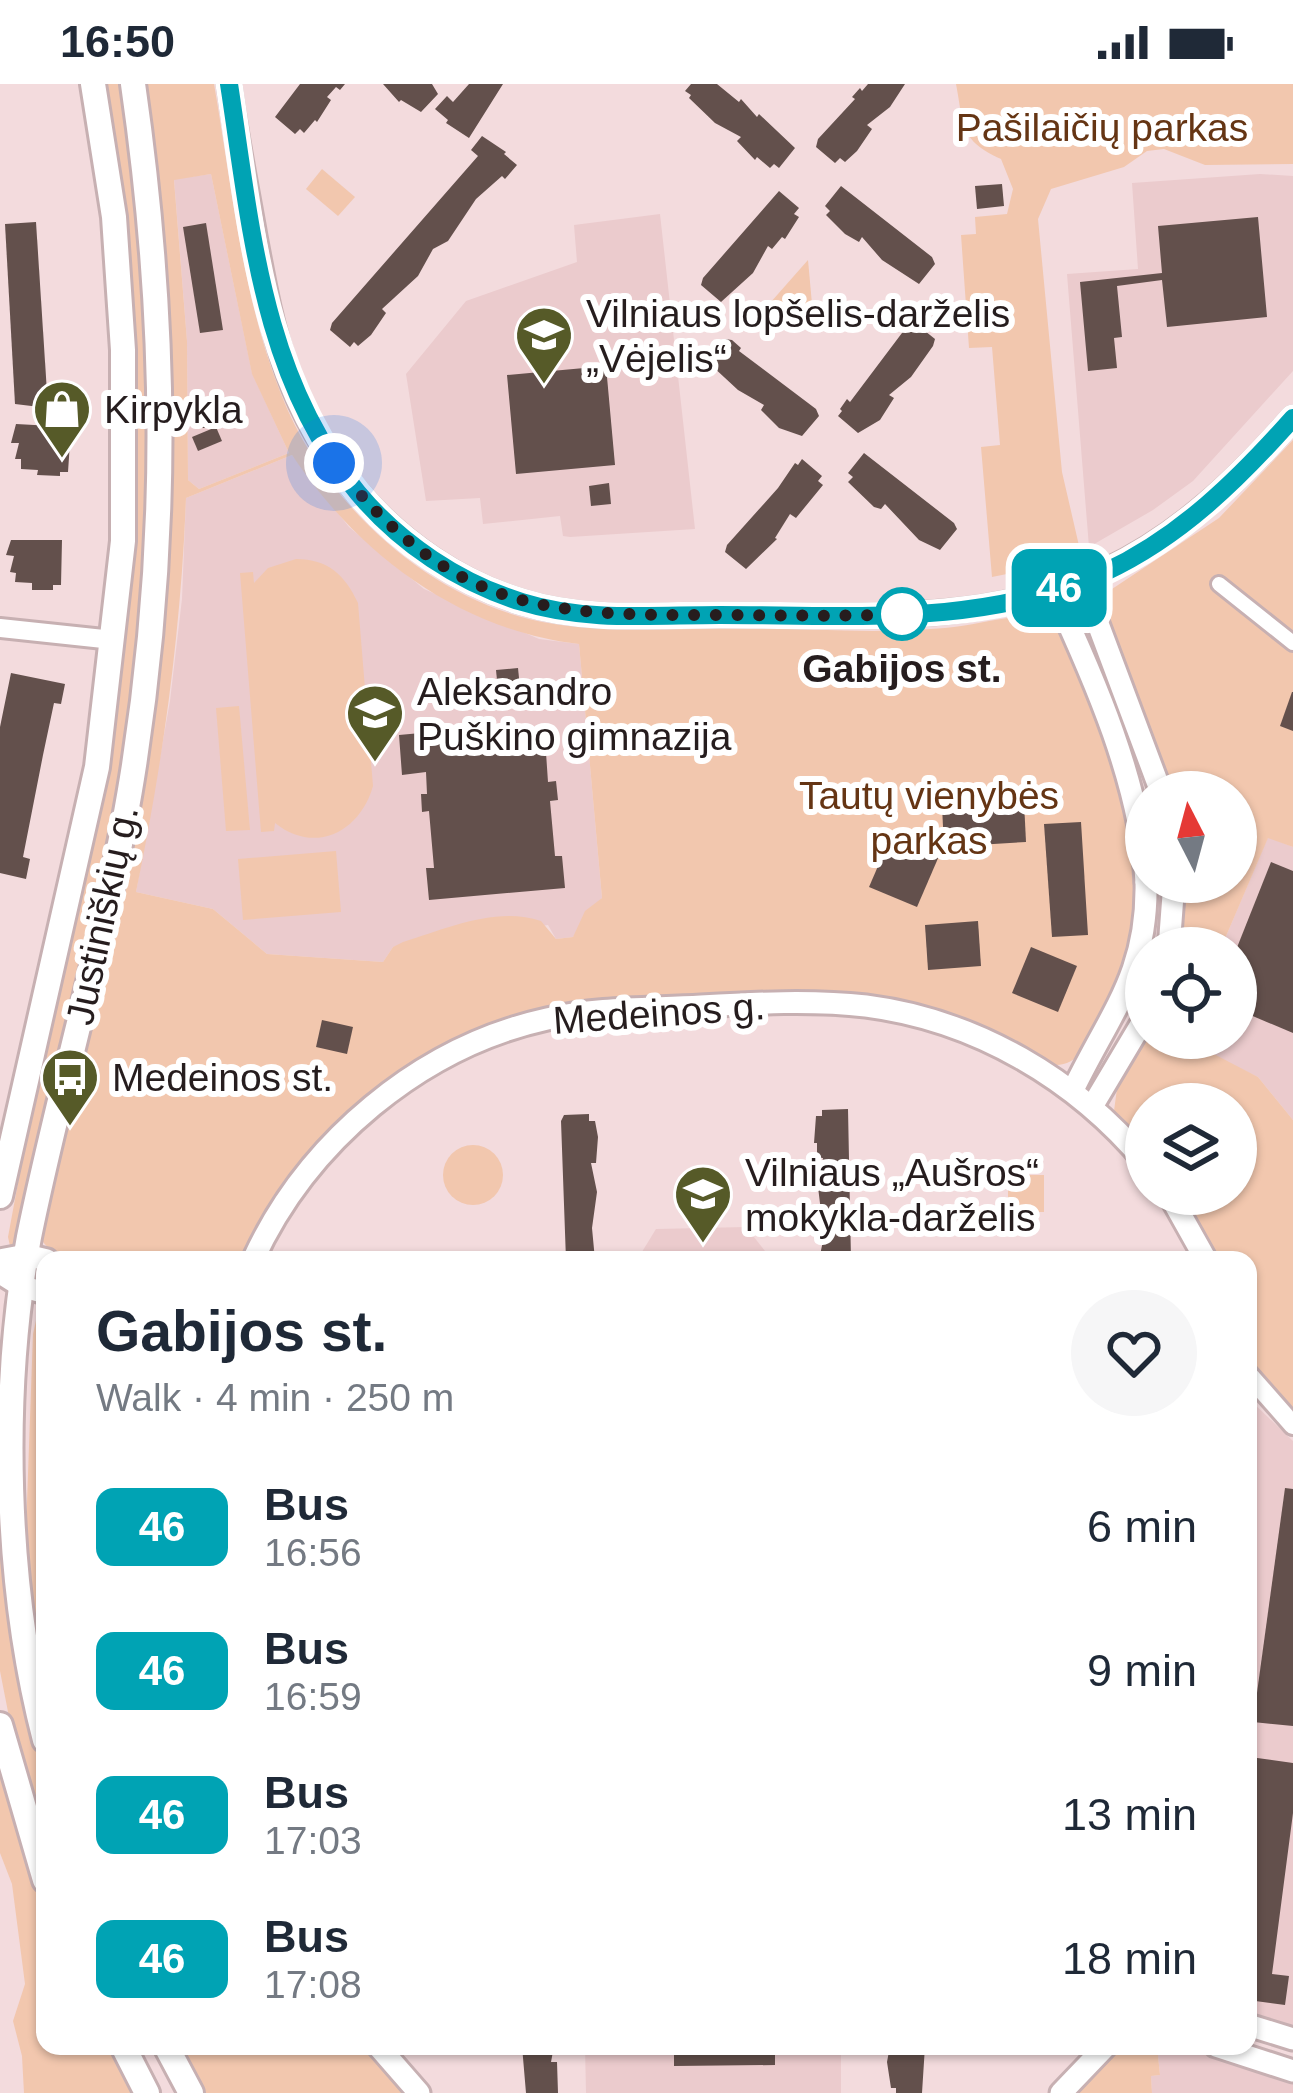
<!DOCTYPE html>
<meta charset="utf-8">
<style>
:root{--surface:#fff;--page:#f6f6f7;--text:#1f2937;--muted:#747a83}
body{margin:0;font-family:Helvetica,sans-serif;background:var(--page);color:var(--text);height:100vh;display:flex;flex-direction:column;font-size:45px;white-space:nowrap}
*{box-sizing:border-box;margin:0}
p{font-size:39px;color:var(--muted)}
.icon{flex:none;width:66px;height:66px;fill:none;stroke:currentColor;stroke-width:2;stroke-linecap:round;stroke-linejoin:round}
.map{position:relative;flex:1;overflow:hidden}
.drawer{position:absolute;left:36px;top:1167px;width:1221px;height:804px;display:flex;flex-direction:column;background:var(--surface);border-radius:24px;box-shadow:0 3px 9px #0004}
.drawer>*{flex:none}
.badge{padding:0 24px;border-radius:18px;font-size:42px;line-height:78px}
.needle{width:78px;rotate:354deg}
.fabs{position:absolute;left:1125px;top:687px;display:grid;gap:24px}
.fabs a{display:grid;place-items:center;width:132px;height:132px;border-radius:50%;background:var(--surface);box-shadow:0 3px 9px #0004;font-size:60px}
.you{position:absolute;width:60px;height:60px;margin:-30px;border:9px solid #fff;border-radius:50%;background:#1a73e8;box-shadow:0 0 0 18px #1a73e833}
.map>.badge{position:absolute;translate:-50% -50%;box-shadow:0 0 0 6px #fff}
.round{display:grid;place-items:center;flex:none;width:126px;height:126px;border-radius:63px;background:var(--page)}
.headline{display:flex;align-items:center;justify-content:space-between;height:204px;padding:0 60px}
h1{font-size:57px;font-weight:700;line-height:90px}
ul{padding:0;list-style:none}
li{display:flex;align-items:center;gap:36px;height:144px;padding:0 60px}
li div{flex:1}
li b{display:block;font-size:45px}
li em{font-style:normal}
li .badge{min-width:132px;font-weight:700;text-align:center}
.status{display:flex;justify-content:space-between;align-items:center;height:84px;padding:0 60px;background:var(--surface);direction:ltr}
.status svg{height:33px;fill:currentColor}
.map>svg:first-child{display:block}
</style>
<div class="status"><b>16:50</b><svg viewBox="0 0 49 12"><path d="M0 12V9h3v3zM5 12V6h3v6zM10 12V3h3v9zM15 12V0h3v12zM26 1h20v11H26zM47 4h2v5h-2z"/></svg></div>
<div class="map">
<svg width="1293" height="2009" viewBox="0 0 1293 2009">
<rect width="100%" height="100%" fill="#f3dbdd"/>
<g fill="#ebcbcd">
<path d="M211,90L252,289L289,369L199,405L188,396L187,257L174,95Z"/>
<path d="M1260,90L1293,92V287L1193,397L1153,426L1089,463L1067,190L1138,185L1132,99Z"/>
<path d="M660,130L695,445L570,453L563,452L560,432L483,440L480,414L426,417L406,290L466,217L577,178L574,141Z"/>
<path d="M292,371L349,443L424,505L539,555L579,560L602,814L573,853L556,855L548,841L393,863L383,878L267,870L213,825L136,808L170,617L182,515L186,414Z"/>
<path d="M1268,753L1293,763V1036L1258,993L1182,957L1236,954V864H1221Z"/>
<path d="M746,1143L772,1176H637L656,1145Z"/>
<path d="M1251,1317L1293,1357V1943L1288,1944L1248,1933Z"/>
<path d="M585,1962H841V2009H586Z"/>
<path d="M1157,1962H1186L1263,1986L1293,1996V2009H1152L1151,1992L1160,1991Z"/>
</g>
<g fill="#f2c7ae" fill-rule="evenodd">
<path d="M102,0H123L149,237L146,507L116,728L16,1159L10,1162L8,1153L127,509Z"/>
<path d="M141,0H214C232,103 242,212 281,310C324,422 435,522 554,540C616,550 682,544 745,544C811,545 879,550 945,544C977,541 1011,531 1043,530L1057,537C1073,565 1082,601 1094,631C1135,743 1160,830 1097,940C1084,964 1077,986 1046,980L916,924L517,933C395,975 302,1064 241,1176H78C61,1171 49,1169 40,1153L160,560C177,371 169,187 141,0ZM211,90L252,290L289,369L199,405L188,396L187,257L174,96ZM292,371C358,470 459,546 579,560L602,814L585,827L573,853L556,855L541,837C496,822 446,845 403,858L393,863L383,878L267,870L213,825L136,808C163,678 181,547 186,414Z"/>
<path d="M956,0H1293V80L1205,81L1164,65L1147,67L1124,83L1051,105L1038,135L1062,388L1080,466L1031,485L992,493L981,363L1000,361L992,263L969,264L961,151L976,150L975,133L1007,130L1013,105L1001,75C959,56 964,41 956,0Z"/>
<path d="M322,85L355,113L338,132L306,105Z"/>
<path d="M808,176L812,220L763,227Z"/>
<path d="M1293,356V763L1268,754L1221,864H1178L1184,798H1236V708H1172L1106,529L1109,507L1219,434Z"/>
<path d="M296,475C328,475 345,491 358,519L373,702C360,748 315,771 275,739L274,747L261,748L240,489L253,488L254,499L268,484Z"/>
<path d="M239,622L250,746L226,747L216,624Z"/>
<path d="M336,767L341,828L243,836L238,775Z"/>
<path d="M1146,945V954H1183L1258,993L1293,1036V1331L1269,1305L1248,1270V1176H1215L1179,1110H1236V1020H1146V1067L1114,1027L1118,997Z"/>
<circle cx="473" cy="1091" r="30"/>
<rect x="1008" y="1091" width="36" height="37"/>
<path d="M45,1225V1618L25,1474L33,1250L37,1232Z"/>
<path d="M0,1394L7,1514L45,1693V1761L10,1638L0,1587Z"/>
<path d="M0,1684L22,1765L45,1828V1962H108L134,2009H24L22,1972L13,1937L25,1900L12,1800L0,1769Z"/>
<path d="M179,1962H368L409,2009H203Z"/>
<path d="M1120,1962H1157L1160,1991L1151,1992L1152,2009H1070Z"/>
</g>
<g fill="#63504c">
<path d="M300,0H345L340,6L336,3L327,13L331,16L317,38L315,36L304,49L300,45L295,50L275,33Z"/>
<path d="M383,0H432L438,10L421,28L401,16L399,18Z"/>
<path d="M469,0H503L469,54L446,39L448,36L435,25L447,12L453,18Z"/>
<path d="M691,0H717L739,18L741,15L757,33L759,30L795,64L779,84L774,80L770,84L757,73L755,76L737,57L741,53L715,39L689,14L691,11L685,7Z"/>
<path d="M868,0H905L890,23L867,41L872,45L857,67L845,78L840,74L835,79L816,63L818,55L855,15L852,13L860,4L862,7Z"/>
<path d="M482,52L506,68L504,70L517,81L505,95L502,92L476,115L448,157L433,165L418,192L382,225L386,229L371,251L358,262L354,258L350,263L330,246L332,239L478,72L471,66Z"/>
<path d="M1002,100L1004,122L977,125L975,102Z"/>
<path d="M841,102L932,173L935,180L919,200L882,176L862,153L859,158L845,150L826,131L830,127L825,122Z"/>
<path d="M779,107L799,124L794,130L799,133L785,155L782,153L772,165L768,162L753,189L721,218L701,201L703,194Z"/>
<path d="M1258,133L1267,233L1167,243L1162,196L1117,202L1122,253L1114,254L1117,284L1088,287L1080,198L1162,189L1158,142Z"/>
<path d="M36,138L48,324L15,320L5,140Z"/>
<path d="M206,139L223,246L200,249L183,143Z"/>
<path d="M915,239L935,255L933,262L911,293L889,311L894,314L880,336L858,349L838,332L842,327L840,325L847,315L850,318L908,241L911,244Z"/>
<path d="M725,255L732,256L741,264L739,267L816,325L819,332L802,352L779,344L761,326L764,321L738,306L711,281L709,275Z"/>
<path d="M606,282L615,381L516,390L507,291Z"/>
<path d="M205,317L206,344H194L193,318Z"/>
<path d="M16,340L71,343L68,388H60V392L37,391L38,386L21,385V375H15L19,359H11Z"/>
<path d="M216,343L222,357L198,367L192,353Z"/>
<path d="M864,369L954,439L957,445L940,466L919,456L885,420L881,425L874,423L848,398L853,393L848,389Z"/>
<path d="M802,375L822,392L818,397L823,401L796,434L790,430L775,454L777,455L746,485L725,468L727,461L778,404L795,379L798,381Z"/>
<path d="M609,399L611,420L591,422L589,402Z"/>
<path d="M11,456H62L61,501H53V506H32V499L15,498L16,489L10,488L14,472L6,471Z"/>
<path d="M518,584L520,604L498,606L496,586Z"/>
<path d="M11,589L65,600L61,620L54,619L43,671L23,773L30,775L26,795L0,789V643Z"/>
<path d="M1292,608H1293V647L1280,642Z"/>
<path d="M475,644L477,660L545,654L548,698L556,697L558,716L550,717L555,772H562L565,804L429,816L426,784H434L429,727L422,728L421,710H427L426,688L402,691L399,651Z"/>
<path d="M1024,718L1026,758L944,763L942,722Z"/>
<path d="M1081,738L1088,851L1052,853L1044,740Z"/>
<path d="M891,752L939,772L917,823L869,803Z"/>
<path d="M1271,778L1293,787V949L1236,925V866Z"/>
<path d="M978,837L981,882L928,886L925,841Z"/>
<path d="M1031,863L1077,882L1058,928L1012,909Z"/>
<path d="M322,936L353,943L347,970L316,963Z"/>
<path d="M848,1025L851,1176H819L824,1152L818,1103L823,1074H817V1059H814L816,1032H822V1026Z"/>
<path d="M589,1030V1037H595L598,1053L596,1079H591L597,1108L592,1144L595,1176H566L561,1037L564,1031Z"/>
<path d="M1285,1404L1293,1405V1642L1253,1638Z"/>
<path d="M1250,1673L1293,1679V1729L1272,1890L1289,1892L1285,1921L1248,1916Z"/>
<path d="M522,1962H554L551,1978H557L558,2009H526Z"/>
<path d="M674,1962H775V1981L674,1982Z"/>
<path d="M890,1962H925L922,2009H896V2004H891L887,1978Z"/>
</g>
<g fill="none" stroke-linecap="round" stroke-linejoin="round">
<g stroke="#c7b0b2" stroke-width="20">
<path id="pedestrian" d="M1219,500L1293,559"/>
</g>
<g stroke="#c7b0b2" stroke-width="24">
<g id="minor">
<path d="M0,544L113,556"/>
<path d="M1248,1290L1293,1341"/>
</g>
</g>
<g stroke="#c7b0b2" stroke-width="27">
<g id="tertiary">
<path d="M229,0C236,51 246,101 255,152C274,255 288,326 358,409C401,459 459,499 522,518C586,538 654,531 720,531C848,531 986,543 1105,487C1180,452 1238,396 1293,334"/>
<path d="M1082,497L1161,708"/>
<path d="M1053,506C1094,594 1141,701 1146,798"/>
<path d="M1169,864L1174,798"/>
<path d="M1073,1006C1110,929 1148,890 1146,798"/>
<path d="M1093,1021L1146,932"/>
<path d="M1169,1110L1206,1176"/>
<path d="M0,1176L26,1171L47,1176"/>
<path d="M253,1176C307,1058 420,963 547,935C598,923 649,925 701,922C756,919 812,916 866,922C976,936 1076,995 1146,1079"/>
<path d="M0,1189L21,1202L45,1209"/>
<path d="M1248,1941L1293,1955"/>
<path d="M378,1962L419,2009"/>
<path d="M1216,1962L1293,1987"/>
<path d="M1061,2009L1106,1962"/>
</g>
</g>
<g stroke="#c7b0b2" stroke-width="30">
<g id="secondary">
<path d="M0,1112L97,683L123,457V266L114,133L93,0"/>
<path d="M0,1641L45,1796"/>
<path d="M45,1656C5,1502 0,1310 29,1153C60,1000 107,848 132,694C170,458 167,236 133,0"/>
<path d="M123,1962L147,2009"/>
<path d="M166,1962L191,2009"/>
</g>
</g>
<use href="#pedestrian" stroke="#fff" stroke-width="14"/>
<use href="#minor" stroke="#fff" stroke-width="18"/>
<use href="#tertiary" stroke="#fff" stroke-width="21"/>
<use href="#secondary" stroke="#fff" stroke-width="24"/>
</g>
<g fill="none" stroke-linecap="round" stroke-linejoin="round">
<g stroke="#fff" stroke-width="27">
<path id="line" d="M229,0C251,143 262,294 358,409C400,459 459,499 522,518C586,538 654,531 720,531C848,531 985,543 1105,488C1180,453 1238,396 1293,334"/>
</g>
<use href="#line" stroke="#00a3b4" stroke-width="18"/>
<path stroke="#261d1e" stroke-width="12" stroke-dasharray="0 21.6" d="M334,379C451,526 541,532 717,531C779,531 840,533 902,530"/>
</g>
<defs>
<g id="school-pin" transform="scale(3)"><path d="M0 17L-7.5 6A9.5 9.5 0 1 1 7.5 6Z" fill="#565a28" stroke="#fff"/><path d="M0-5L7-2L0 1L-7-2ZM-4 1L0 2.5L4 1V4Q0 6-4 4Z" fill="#fff"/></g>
<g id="shop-pin" transform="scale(3)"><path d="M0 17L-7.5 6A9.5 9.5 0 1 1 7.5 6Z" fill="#565a28" stroke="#fff"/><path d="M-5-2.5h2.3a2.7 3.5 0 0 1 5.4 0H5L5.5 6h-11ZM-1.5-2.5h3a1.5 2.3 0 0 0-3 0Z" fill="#fff"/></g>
<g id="bus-pin" transform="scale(3)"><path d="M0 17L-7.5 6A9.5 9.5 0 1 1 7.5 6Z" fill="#565a28" stroke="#fff"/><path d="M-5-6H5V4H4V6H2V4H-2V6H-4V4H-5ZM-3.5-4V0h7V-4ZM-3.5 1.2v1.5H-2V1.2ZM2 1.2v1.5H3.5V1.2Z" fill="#fff"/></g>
</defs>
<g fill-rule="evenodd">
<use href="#school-pin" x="544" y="251"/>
<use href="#shop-pin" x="62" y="325"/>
<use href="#school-pin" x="375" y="629"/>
<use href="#bus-pin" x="70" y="993"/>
<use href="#school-pin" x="703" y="1110"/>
</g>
<circle fill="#fff" stroke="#00a3b4" stroke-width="6" cx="902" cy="530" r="24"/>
<g text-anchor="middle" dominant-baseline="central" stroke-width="12" stroke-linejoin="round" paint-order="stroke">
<g font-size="39" fill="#653514" stroke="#fff">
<text x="1102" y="43">Pašilaičių parkas</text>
<text x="929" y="711">Tautų vienybės<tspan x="929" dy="45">parkas</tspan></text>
</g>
<g font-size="39" fill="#261d1e" stroke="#fff" text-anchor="start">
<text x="586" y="229">Vilniaus lopšelis-darželis<tspan x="586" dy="45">„Vėjelis“</tspan></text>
<text x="104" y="325">Kirpykla</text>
<text x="417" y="607">Aleksandro<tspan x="417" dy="45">Puškino gimnazija</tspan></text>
<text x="112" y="993">Medeinos st.</text>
<text x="745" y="1088">Vilniaus „Aušros“<tspan x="745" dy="45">mokykla-darželis</tspan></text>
</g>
<g font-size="39" font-weight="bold" fill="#261d1e" stroke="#fff">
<text x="902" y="584">Gabijos st.</text>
</g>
<g font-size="39" fill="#261d1e" stroke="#fff">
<text transform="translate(102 831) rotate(-78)">Justiniškių g.</text>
<text transform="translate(659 929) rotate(-4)">Medeinos g.</text>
</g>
</g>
</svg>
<div class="fabs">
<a><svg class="needle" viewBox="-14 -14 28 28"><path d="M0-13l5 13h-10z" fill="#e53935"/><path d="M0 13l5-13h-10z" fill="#747a83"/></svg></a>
<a><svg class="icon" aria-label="locate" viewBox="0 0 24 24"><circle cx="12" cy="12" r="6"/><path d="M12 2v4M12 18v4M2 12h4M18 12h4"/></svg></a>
<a><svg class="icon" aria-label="layers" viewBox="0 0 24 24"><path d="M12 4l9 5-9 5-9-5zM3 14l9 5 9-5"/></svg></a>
</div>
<div class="you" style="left:334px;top:379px"></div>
<b class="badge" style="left:1059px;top:504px;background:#00a3b4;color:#fff">46</b>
<section class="drawer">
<div class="headline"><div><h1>Gabijos st.</h1><p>Walk · 4 min · 250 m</p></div><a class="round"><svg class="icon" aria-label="heart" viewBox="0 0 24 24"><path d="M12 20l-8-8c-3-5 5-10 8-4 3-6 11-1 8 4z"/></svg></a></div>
<ul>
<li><span class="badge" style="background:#00a3b4;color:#fff">46</span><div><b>Bus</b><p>16:56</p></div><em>6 min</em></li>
<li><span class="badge" style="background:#00a3b4;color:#fff">46</span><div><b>Bus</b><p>16:59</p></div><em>9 min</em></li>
<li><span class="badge" style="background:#00a3b4;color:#fff">46</span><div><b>Bus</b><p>17:03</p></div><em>13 min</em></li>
<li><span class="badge" style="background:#00a3b4;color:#fff">46</span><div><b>Bus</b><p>17:08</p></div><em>18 min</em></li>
</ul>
</section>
</div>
